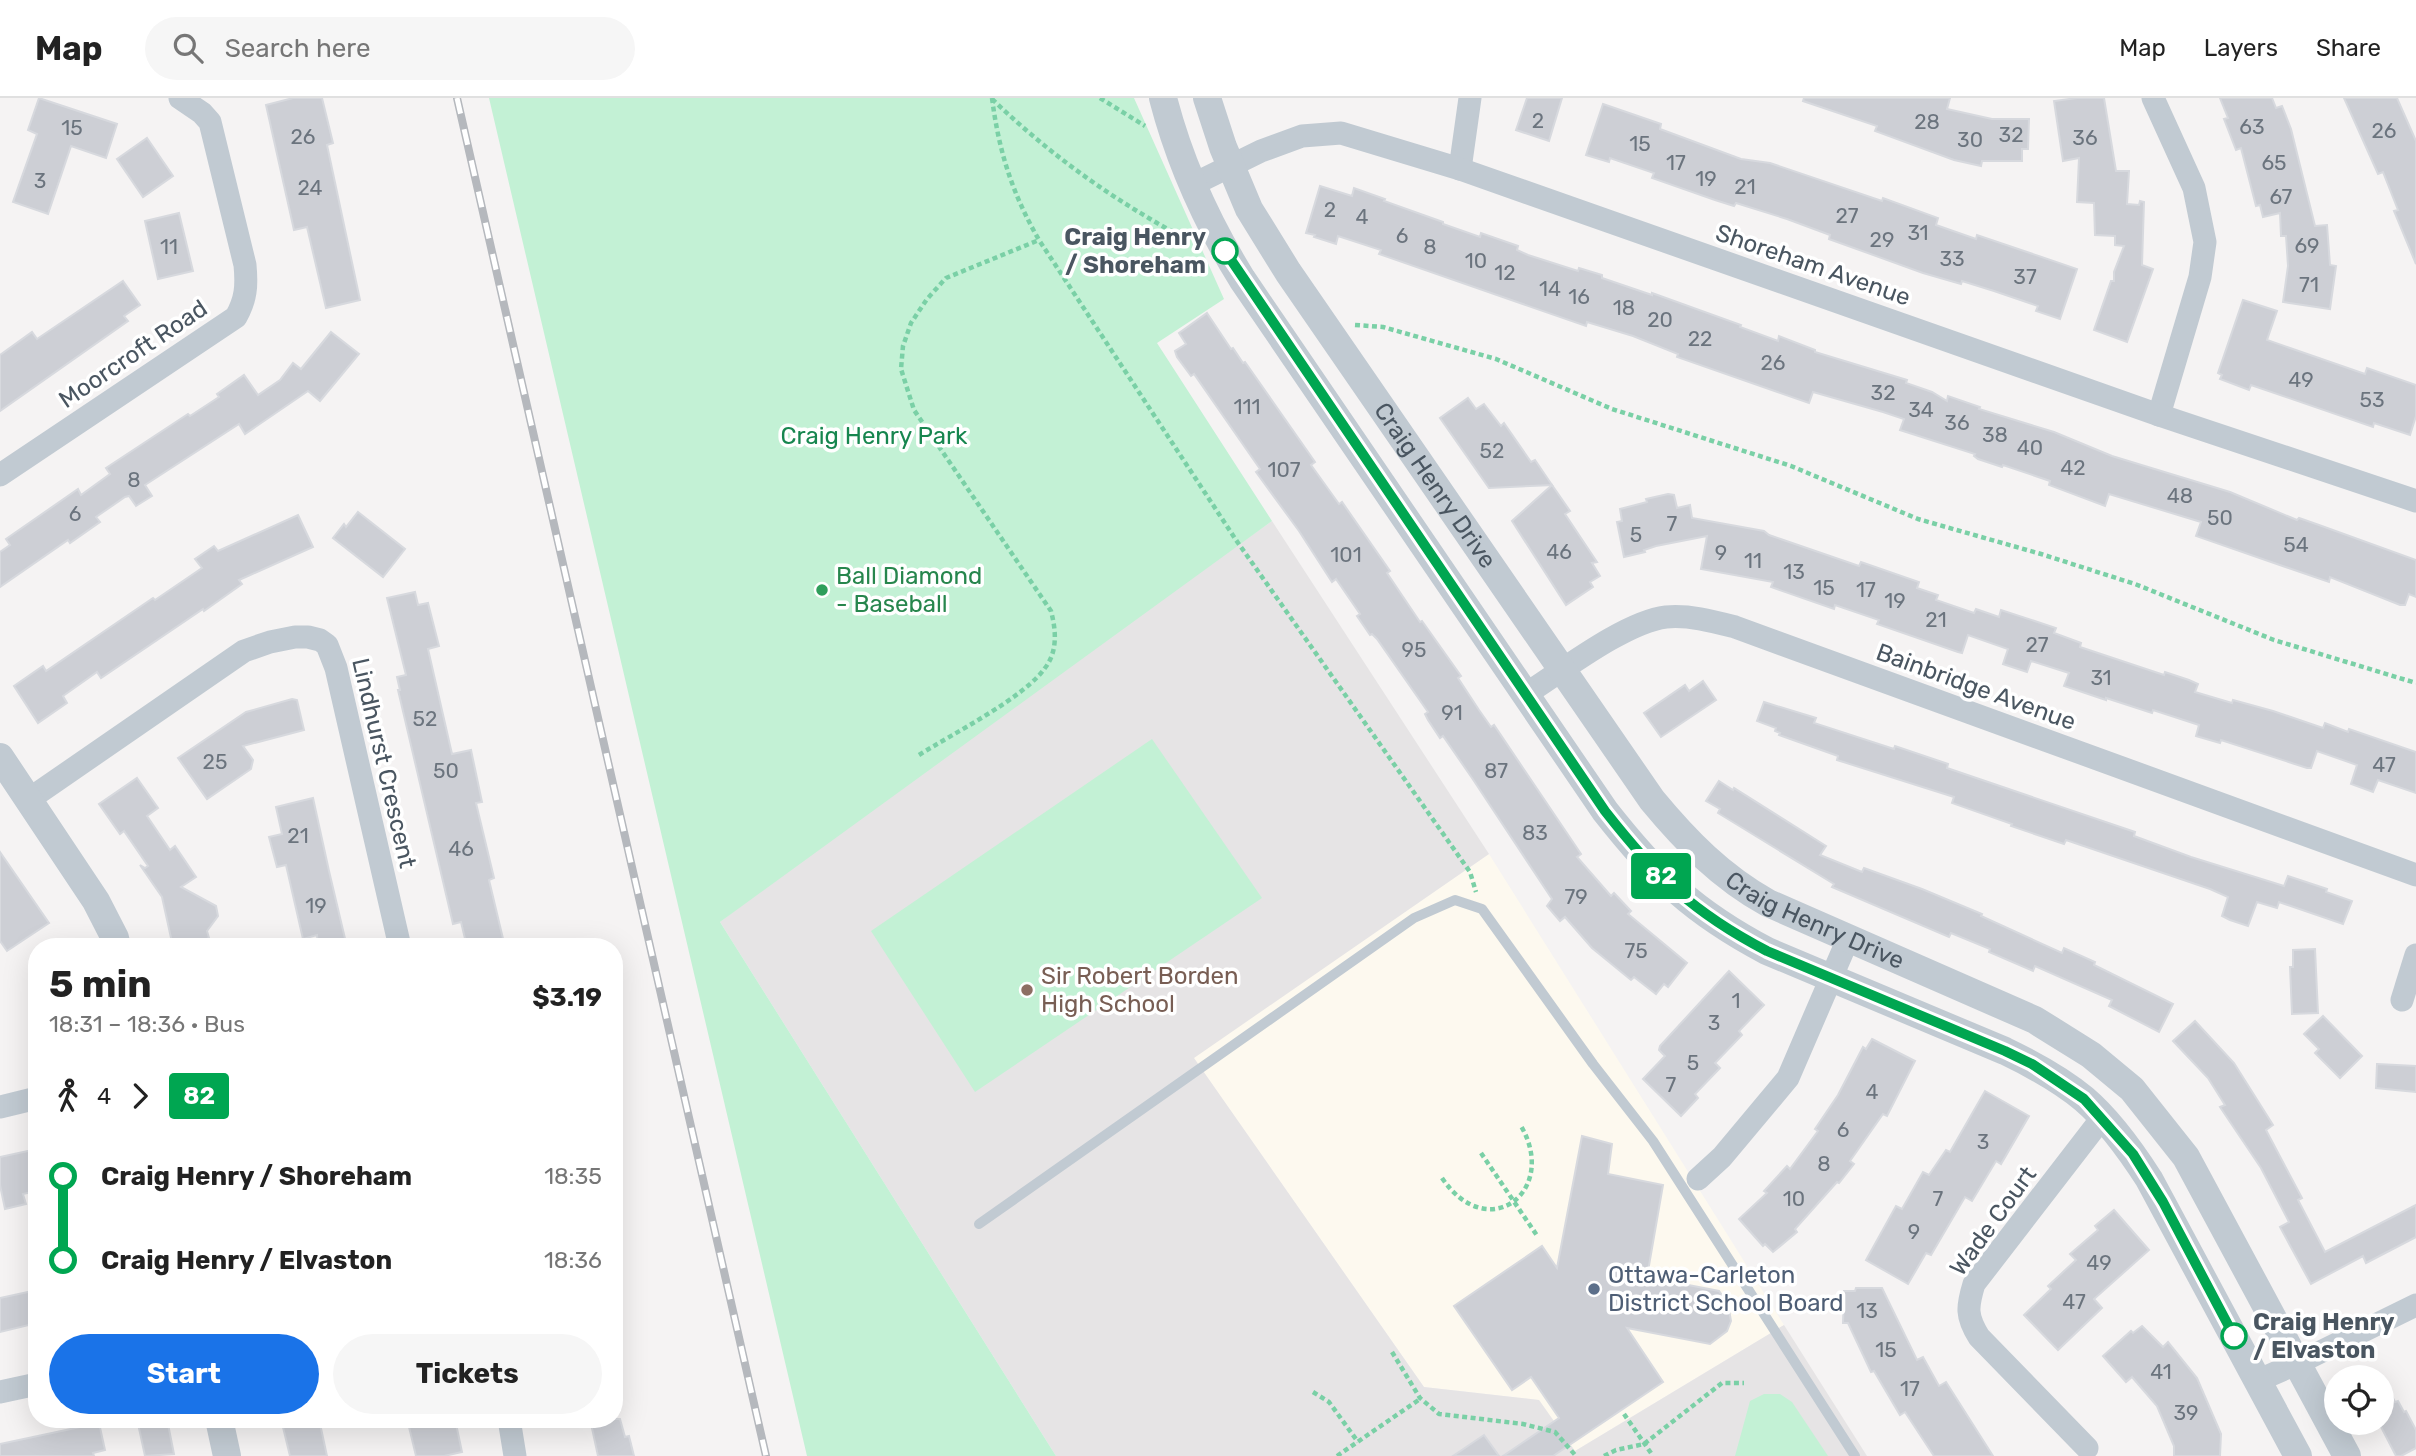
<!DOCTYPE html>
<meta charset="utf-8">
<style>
:root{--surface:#fff;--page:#f6f6f6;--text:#222;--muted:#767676;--line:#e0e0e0;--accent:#1a73e8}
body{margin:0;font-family:Rubik,sans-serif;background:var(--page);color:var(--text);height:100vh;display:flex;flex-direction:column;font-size:26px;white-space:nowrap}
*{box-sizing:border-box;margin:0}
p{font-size:23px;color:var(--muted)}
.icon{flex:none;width:38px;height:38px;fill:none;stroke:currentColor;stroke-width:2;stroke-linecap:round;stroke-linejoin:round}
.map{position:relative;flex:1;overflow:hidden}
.panel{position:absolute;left:28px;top:840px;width:595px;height:490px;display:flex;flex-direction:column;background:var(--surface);border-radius:28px;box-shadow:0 7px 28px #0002}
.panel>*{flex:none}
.badge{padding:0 14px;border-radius:5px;font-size:24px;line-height:46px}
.tools{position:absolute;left:2324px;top:1267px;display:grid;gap:14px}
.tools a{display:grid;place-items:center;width:70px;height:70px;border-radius:50%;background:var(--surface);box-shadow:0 7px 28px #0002;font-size:35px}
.map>.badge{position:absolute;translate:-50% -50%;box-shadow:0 0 0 4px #fff}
.legs{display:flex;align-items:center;gap:10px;height:77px;padding:0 21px;font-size:23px}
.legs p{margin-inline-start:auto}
.overview{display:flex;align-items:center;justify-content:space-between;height:119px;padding:0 21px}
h1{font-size:38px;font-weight:700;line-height:52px}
.action{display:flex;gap:14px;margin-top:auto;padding:14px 21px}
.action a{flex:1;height:80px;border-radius:42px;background:var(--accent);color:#fff;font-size:28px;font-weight:700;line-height:80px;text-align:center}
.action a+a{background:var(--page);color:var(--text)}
ul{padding:0 21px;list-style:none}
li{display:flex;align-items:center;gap:24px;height:84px;font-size:26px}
li i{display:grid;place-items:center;width:10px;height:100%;margin:0 9px;background:currentColor}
li i::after{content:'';width:18px;height:18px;margin:-9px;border:5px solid;border-radius:50%;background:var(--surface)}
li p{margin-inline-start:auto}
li:first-child i{background:linear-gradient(#0000 50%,currentColor 0)}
li:last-child i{background:linear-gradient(currentColor 50%,#0000 0)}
header{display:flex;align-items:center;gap:42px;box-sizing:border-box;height:98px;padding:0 35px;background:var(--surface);border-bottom:2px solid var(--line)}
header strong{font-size:33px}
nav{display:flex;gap:38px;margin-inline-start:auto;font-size:24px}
.search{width:490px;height:63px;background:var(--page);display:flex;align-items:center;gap:18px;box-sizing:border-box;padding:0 24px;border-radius:38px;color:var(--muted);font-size:26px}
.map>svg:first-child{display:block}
</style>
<header>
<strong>Map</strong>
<div class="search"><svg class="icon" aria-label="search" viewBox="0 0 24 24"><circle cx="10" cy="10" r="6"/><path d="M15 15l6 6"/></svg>Search here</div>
<nav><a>Map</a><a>Layers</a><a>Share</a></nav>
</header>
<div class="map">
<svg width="2416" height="1358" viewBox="0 0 2416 1358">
<rect width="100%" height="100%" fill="#f5f3f3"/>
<path fill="#fdf9ef" d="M1489,756L1784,1227L1575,1353L1539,1302L1424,1289L1193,959Z"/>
<path fill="#e6e4e5" d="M1272,423L1489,756L1194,960L1424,1289L1539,1302L1575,1353L1784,1227L1867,1358H1056L720,824L876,703Z"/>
<g fill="#c3f1d5">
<path d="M489,0H1134L1224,201L1157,245L1272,423L720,824L1056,1358H807Z"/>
<path d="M1152,641L1262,800L975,994L871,833Z"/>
<path d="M1764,1296H1780L1792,1304L1828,1358H1735L1750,1303Z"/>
</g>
<g fill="#cdcfd5" stroke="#d7d9de" stroke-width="2">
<path d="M39,0L117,26L106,60L71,48L48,116L13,104L37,36L28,32Z"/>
<path d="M293,0H322L333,45L327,47L360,202L326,210L307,129L294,132L266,7Z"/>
<path d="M1527,0H1562L1549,43L1516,32Z"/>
<path d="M1804,0H1950L1947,11L1992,21H2029L2028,51H2022V63H1982L1981,68L1954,62L1875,33L1877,28L1803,3Z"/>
<path d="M2077,0H2104L2116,73H2129L2127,106L2139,107L2140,103L2144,104L2142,167L2153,171L2127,244L2094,232L2111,183H2114V174L2124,148L2115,147V138L2095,137L2094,105L2077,104L2079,60L2063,63L2054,3Z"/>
<path d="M2220,0H2272L2276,10L2282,8L2291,31L2315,128L2327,127L2330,167L2336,168L2330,211L2283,204L2288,168L2286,138H2281L2280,115L2263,119L2260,107L2256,108L2241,50L2236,52L2224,21L2228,20Z"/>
<path d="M2344,0H2397L2416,43V166L2394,113L2398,112L2383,74L2378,76Z"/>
<path d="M1603,6L1661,26L1660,31L1741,61L1770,65L1882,103L1883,100L1938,120L1936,127L1976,141L1977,137L2077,171L2060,221L2036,213L2038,208L1994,193L1962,183L1961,186L1923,175L1829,141L1830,137L1787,121L1736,105L1734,108L1715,102L1652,80L1654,75L1610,60L1609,64L1586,57Z"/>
<path d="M147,40L173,78L143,99L117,61Z"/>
<path d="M1320,88L1352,98L1354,90L1385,101L1384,103L1443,124V126L1480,139L1481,135L1518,148L1517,152L1528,157L1578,173L1579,170L1602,177V180L1652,197V195L1741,227L1740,229L1778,243L1779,238L1815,252V254L1907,282L1906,285L1932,294L1947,303L1948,298L1980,309L1979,311L2054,334L2112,358L2230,394L2297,422L2299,420L2319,427L2416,462V499L2409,496L2405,507H2400L2330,479L2329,484L2196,438L2201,424L2109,396L2105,408L2049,387L2050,383L2003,367L2002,369L1978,361L1974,358L1975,356L1900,332L1904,321L1883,314L1813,294L1809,305L1677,259L1678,256L1633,238L1587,224L1586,228L1379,156L1381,152L1338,138L1336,146L1314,139L1315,137L1306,135Z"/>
<path d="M179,115L193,173L158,181L145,123Z"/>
<path d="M123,183L140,207L124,218L128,223L0,313V257L32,234L37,241Z"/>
<path d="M2243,202L2277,213L2267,242L2365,276L2367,270L2416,287V318L2410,337L2374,325L2373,329L2251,287L2249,292L2220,281L2222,277L2218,275Z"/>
<path d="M1207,215L1231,251L1233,250L1243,265L1245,264L1315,364L1311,367L1339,406L1342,404L1390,473L1387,475L1420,524L1422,523L1461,578L1458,580L1479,612L1491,629L1494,627L1581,756L1577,759L1611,798L1614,795L1631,813L1628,816L1687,865L1668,889L1664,886L1656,896L1634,879L1631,882L1592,850L1565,819L1560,823L1547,808L1552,801L1472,680L1443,638L1440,640L1428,622L1425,616L1428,614L1377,541L1372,536L1370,537L1357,518L1360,516L1336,481L1332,484L1299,433L1256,374L1260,371L1194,276L1191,278L1177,259L1175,253L1186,246L1179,235Z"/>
<path d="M331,234L359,256L320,303L308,293L245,336L239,326L145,387L152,398L136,408L129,398L125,399L96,419L100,424L70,445L68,442L0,489V454L10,447L6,441L78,391L81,397L110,376L106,370L188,316L190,318L219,299L217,296L244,277L258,297L280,282L293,265L301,271Z"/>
<path d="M1468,300L1476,311L1484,306L1501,328L1504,325L1531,364L1535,362L1552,387L1489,390L1440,320Z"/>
<path d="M1552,387L1570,413L1565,416L1597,464L1592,465L1600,478L1590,484L1593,489L1566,507L1512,423Z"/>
<path d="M1668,396L1674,397L1677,410L1690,407L1692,420L1764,433L1769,437L1859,468L1861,464L1919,484L1917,490L1938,497L1936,502L1974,515L1976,511L1999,519L2001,512L2056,530L2054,535L2081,545L2080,549L2164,577L2165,574L2189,582L2198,586L2195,594L2232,605L2233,602L2273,613L2323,630L2325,625L2348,634L2349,631L2416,654V695L2378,682L2373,694L2351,686L2357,667L2317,653L2311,670H2307L2221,642L2220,645L2196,638L2199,627L2153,612L2152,615L2106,600V602L2064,588L2069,575L2031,563L2027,574L2003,566L2008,551L1968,537L1962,555L1958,554L1877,526L1879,522L1835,507L1834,511L1771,489L1773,484L1701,471L1707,438L1656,448L1644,452L1645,454L1624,459L1617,424L1622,423L1620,411L1647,404L1646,401Z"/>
<path d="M358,414L405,451L383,479L333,440L344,426L346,429Z"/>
<path d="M298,417L313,449L239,482L242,486L204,513L203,511L101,580L97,574L63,598L67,605L38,625L14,588L43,568L46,573L153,500L155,502L202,470L195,461L214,448L218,453Z"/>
<path d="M415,494L418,507L428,505L439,548L428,551L452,656L471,652L482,704L476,705L494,780L489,782L505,849H467L461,824L453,826L398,592H400L397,579L406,577L387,500Z"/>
<path d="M1703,583L1716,602L1661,639L1644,615L1685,587L1689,593Z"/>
<path d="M292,601L297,602L304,632L243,648L253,662L251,671L207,701L178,660L246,614Z"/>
<path d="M1764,604L1816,620L1814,625L1894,651L1895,648L1948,666L1947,670L2135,734L2134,738L2191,759L2284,788L2288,778L2327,791L2326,794L2352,803L2343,826L2279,804L2277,810L2257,804L2248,828L2230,822L2222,818L2228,799L2210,791L2066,742L2064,746L2011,728L2012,726L1952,705L1954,699L1837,662L1838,658L1779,637L1780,635L1775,633L1776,630L1757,623Z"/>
<path d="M137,680L158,710L147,718L170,752L175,748L196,779L181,789L216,808L218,818L207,833L209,840L204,842L206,849H173L162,799L140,767L145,770L148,768L124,733L120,736L99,706Z"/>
<path d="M1719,683L1733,692L1734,690L1826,748L1820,757L1862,774L1864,770L1922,791L1982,816L1981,818L2062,855L2064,850L2095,864L2094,867L2173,906L2159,934L2109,908L2112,902L2035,868L2033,873L1989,854L1990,851L1951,835L1949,839L1832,789L1834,786L1718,715L1720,711L1706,703Z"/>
<path d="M313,700L329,773L347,849H318L317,837L303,841L286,767L277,769L269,739L282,736L276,709Z"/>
<path d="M0,754L49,825L7,853L0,843Z"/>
<path d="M2315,851L2318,915L2292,916L2290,869H2293V852Z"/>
<path d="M1729,873L1764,907L1739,933L1742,937L1715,965L1720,970L1695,996L1698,1000L1681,1018L1643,981L1665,958L1659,952L1660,948Z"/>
<path d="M2323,918L2362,958L2340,980L2315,955L2319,951L2304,936Z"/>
<path d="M2195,923L2234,965L2273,1027L2266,1032L2302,1100L2298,1102L2325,1154L2416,1107V1139L2366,1165L2363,1158L2311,1186L2280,1129L2289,1124L2261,1070L2220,1009L2225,1007L2208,980L2173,943Z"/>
<path d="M1872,941L1915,963L1887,1018L1883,1016L1850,1063L1854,1066L1839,1085L1837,1084L1795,1131L1797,1134L1773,1154L1765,1146L1763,1148L1739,1121L1767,1095L1764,1093L1787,1068L1790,1071L1818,1033L1815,1031L1838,997L1863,949L1866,951Z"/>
<path d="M2377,966L2416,968V994L2376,990Z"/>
<path d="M1985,993L2029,1018L2001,1066L1996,1063L1972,1103L1965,1099L1931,1157L1926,1155L1908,1186L1866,1162L1896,1108L1902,1111L1923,1074L1929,1077L1946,1052L1950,1054Z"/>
<path d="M1582,1038L1612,1046L1608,1076L1663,1087L1647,1179L1719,1193L1728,1206L1731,1223L1727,1233L1710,1246L1627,1230L1663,1284L1553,1358H1503L1559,1320L1531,1279L1512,1292L1454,1208L1542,1148L1557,1170Z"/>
<path d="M37,1051V1093L23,1096L26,1106L5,1111L0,1087V1059Z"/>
<path d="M2114,1112L2149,1152L2094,1201L2102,1210L2058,1252L2024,1217L2051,1191L2048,1188L2076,1162L2070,1156L2098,1132L2095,1128Z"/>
<path d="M1856,1190H1882L1917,1262L1923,1259L1939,1288L1946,1284L1993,1358H1934L1905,1314L1900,1317L1874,1273L1871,1274L1848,1225H1843L1844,1193H1855Z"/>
<path d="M37,1192V1225L0,1234V1200Z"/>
<path d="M2142,1228L2163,1249L2168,1244L2197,1280L2221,1336L2220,1358H2174V1348L2157,1308L2132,1279L2126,1284L2103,1258L2131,1233L2133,1235Z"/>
<path d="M2382,1279L2395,1304L2398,1303L2404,1314L2406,1313L2416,1332V1350L2401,1358H2396L2380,1327L2382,1326Z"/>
<path d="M137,1321H167L174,1356L145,1358Z"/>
<path d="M281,1321H319L327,1358H290Z"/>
<path d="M442,1321H455L462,1354L444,1358H416L409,1329Z"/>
<path d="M590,1321H620L625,1339L629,1338L634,1358H598Z"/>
<path d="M99,1325L105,1352L93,1355L94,1358H0V1346Z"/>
<path d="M1484,1337L1499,1358H1453Z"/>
</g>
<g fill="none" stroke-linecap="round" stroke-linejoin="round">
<g stroke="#7ad0a6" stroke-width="4.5" stroke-dasharray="5 3.5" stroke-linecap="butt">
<path d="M992,0C999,54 1012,95 1039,142L1236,442L1470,774L1476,794"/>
<path d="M1100,0L1145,28"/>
<path d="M992,1C1038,45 1082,79 1137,113C1153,122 1171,136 1190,138"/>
<path d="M1355,227L1383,229L1496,261L1612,311L1791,368L1918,421L2041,456L2135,486L2274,542L2416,585"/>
<path d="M919,657C952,636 1024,600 1045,570C1058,553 1056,532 1051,513L914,312L901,271L903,248L911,225L927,201L946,180L1039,142"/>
<path d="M1481,1055L1538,1139"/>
<path d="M1442,1080C1488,1148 1559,1093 1521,1028"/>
<path d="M1392,1254L1420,1300L1439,1316L1523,1326L1555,1334L1576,1358"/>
<path d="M1313,1294L1329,1304L1358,1344"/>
<path d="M1624,1316L1653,1358"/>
<path d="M1337,1358L1420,1301"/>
<path d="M1604,1358L1616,1352L1644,1346L1722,1285H1744"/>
</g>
<path stroke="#c1cad2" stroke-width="10" d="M979,1126L1414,820L1455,802L1482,811L1593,966L1653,1043L1855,1358"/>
<g stroke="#c1cad2" stroke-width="23">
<path d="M2153,0L2194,90L2205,144L2200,179L2159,317"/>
<path d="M1460,71L1470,0"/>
<path d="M1194,86L1261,53L1302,38L1341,35L1460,71L2159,317L2416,403"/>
<path d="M0,377L236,219C246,201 247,188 245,167L210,24L202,15L180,0"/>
<path d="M1526,596C1562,573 1625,524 1666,519C1690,517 1712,523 1735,529L2416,777"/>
<path d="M28,702L244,553L270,544L295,539H308L320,542L327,547L336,570L400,849"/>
<path d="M2402,902L2416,857"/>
<path d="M0,1009L37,1000"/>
<path d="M1698,1081L1722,1059L1788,980L1848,841"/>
<path d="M2257,1283L2298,1265L2416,1207"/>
<path d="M0,1294L37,1286"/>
<path d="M509,1321L515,1358"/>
<path d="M2087,1350L1979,1239C1966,1218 1967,1209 1974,1186L2102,1020"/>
</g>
<g stroke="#c1cad2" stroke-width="28">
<path d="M1163,0C1179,62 1208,126 1242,181L1605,713C1656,778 1693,814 1767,853L2005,953C2032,966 2060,981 2084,1001C2110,1023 2131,1053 2149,1081L2298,1358"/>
<path id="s1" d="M1207,0L1223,49L1249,111L1288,174L1652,702C1686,743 1721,779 1768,805L2035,922L2091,957L2132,991L2186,1059L2347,1358"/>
<path d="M0,659L96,803L115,840L117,849"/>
<path d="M219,1321L227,1358"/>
</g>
<g stroke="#b5b8bd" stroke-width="8">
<path id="rail" d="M457,0L766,1358"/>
</g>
<use href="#rail" stroke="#fff" stroke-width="5" stroke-dasharray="16" stroke-linecap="butt"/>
</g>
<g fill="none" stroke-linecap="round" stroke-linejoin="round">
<g stroke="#fff" stroke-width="16">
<path id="line-1" d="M1225,153L1605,713C1656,778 1692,814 1767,853L2005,953L2032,966L2084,1001L2133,1056L2163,1104L2234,1238"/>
</g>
<use href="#line-1" stroke="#00a651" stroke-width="10"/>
</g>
<g fill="#fff" stroke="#00a651" stroke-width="3.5">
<circle cx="1225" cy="153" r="12"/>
<circle cx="2234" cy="1238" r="12"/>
</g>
<circle fill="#2e9e5b" stroke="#fff" stroke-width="2.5" cx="822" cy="492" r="7"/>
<circle fill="#8d6e63" stroke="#fff" stroke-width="2.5" cx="1027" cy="892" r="7"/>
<circle fill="#5c6f8a" stroke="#fff" stroke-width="2.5" cx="1594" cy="1191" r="7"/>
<g text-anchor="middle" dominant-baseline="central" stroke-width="7" stroke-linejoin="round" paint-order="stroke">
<g font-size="21" fill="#6b747e">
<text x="1538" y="22">2</text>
<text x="1927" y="23">28</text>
<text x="2252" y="28">63</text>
<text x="72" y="29">15</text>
<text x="2384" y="32">26</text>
<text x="2011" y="36">32</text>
<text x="303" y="38">26</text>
<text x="2085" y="39">36</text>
<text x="1970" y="41">30</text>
<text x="1640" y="45">15</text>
<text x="1676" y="64">17</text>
<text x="2274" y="64">65</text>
<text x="1706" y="80">19</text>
<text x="40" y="82">3</text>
<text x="1745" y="88">21</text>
<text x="310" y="89">24</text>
<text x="2281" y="98">67</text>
<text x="1330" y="111">2</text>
<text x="1847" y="117">27</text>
<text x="1362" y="118">4</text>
<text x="1918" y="134">31</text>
<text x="1402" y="137">6</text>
<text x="1882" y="141">29</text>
<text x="2307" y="147">69</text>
<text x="169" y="148">11</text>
<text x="1430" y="148">8</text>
<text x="1952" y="160">33</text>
<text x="1476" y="162">10</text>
<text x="1505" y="174">12</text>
<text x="2025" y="178">37</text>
<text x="2309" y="186">71</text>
<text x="1550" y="190">14</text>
<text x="1579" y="198">16</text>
<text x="1624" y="209">18</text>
<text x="1660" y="221">20</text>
<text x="1700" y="240">22</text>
<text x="1773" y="264">26</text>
<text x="2301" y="281">49</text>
<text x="1883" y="294">32</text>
<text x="2372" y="301">53</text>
<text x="1247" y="308">111</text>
<text x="1921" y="311">34</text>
<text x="1957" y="324">36</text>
<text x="1995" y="336">38</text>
<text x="2030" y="349">40</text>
<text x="1492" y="352">52</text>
<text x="2073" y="369">42</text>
<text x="1284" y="371">107</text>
<text x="134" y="381">8</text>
<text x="2180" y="397">48</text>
<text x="75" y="415">6</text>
<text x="2220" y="419">50</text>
<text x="1672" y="425">7</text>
<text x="1636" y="436">5</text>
<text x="2296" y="446">54</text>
<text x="1559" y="453">46</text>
<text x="1721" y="454">9</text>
<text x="1346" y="456">101</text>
<text x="1753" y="462">11</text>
<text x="1794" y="473">13</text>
<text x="1824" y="489">15</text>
<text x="1866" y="491">17</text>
<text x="1895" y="502">19</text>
<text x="1936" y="521">21</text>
<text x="2037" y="546">27</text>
<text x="1414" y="551">95</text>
<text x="2101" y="579">31</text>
<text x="1452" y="614">91</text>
<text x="425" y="620">52</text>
<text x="215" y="663">25</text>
<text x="2384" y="666">47</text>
<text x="446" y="672">50</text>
<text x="1496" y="672">87</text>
<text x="1535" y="734">83</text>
<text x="298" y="737">21</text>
<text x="461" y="750">46</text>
<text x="1576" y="798">79</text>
<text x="316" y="807">19</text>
<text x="1636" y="852">75</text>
<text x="1736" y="902">1</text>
<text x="1714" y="924">3</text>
<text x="1693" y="964">5</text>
<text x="1671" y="986">7</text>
<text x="1872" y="993">4</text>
<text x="1843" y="1031">6</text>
<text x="1983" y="1043">3</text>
<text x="1824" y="1065">8</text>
<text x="1794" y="1100">10</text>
<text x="1938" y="1100">7</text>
<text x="1914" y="1133">9</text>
<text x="2099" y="1164">49</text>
<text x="2074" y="1203">47</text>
<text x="1867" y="1212">13</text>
<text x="1886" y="1251">15</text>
<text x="2161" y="1273">41</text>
<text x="1910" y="1290">17</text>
<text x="2186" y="1314">39</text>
</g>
<g font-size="24" font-weight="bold" fill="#4a5661" stroke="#fff" text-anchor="end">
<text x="1206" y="139">Craig Henry<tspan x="1206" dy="28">/ Shoreham</tspan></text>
<text x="2253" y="1224" text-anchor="start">Craig Henry<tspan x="2253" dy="28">/ Elvaston</tspan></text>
</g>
<g font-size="24" fill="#4a5661" stroke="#fff">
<text transform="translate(1813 167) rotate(19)">Shoreham Avenue</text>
<text transform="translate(133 256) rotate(-34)">Moorcroft Road</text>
<text stroke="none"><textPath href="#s1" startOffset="452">Craig Henry Drive</textPath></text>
<text transform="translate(1976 589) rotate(20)">Bainbridge Avenue</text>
<text transform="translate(384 665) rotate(77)">Lindhurst Crescent</text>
<text stroke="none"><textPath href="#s1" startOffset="1040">Craig Henry Drive</textPath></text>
<text transform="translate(1993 1123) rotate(-54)">Wade Court</text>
</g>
<g font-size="24" fill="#17864f" stroke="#fff">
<text x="874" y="338">Craig Henry Park</text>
</g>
<g font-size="24" fill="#27864d" stroke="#fff" text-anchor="start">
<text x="836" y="478">Ball Diamond<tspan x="836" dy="28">- Baseball</tspan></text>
</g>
<g font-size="24" fill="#785e54" stroke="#fff" text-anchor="start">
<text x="1041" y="878">Sir Robert Borden<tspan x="1041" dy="28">High School</tspan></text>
</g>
<g font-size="24" fill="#4e5e75" stroke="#fff" text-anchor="start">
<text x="1608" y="1177">Ottawa-Carleton<tspan x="1608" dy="28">District School Board</tspan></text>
</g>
</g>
</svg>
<div class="tools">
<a><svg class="icon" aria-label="locate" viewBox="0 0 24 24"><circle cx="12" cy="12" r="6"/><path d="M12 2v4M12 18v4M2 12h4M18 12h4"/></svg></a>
</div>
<b class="badge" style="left:1661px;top:778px;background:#00a651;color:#fff">82</b>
<section class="panel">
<div class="overview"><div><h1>5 min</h1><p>18:31 – 18:36 · Bus</p></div><b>$3.19</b></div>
<div class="legs"><svg class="icon" aria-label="walk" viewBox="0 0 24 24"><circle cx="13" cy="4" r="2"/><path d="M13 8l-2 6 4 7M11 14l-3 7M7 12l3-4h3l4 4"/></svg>4<svg class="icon" aria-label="forward" viewBox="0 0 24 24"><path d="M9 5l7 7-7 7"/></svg><b class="badge" style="background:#00a651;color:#fff">82</b></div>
<ul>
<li><i style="color:#00a651"></i><b>Craig Henry / Shoreham</b><p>18:35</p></li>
<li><i style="color:#00a651"></i><b>Craig Henry / Elvaston</b><p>18:36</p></li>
</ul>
<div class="action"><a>Start</a><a>Tickets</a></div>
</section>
</div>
